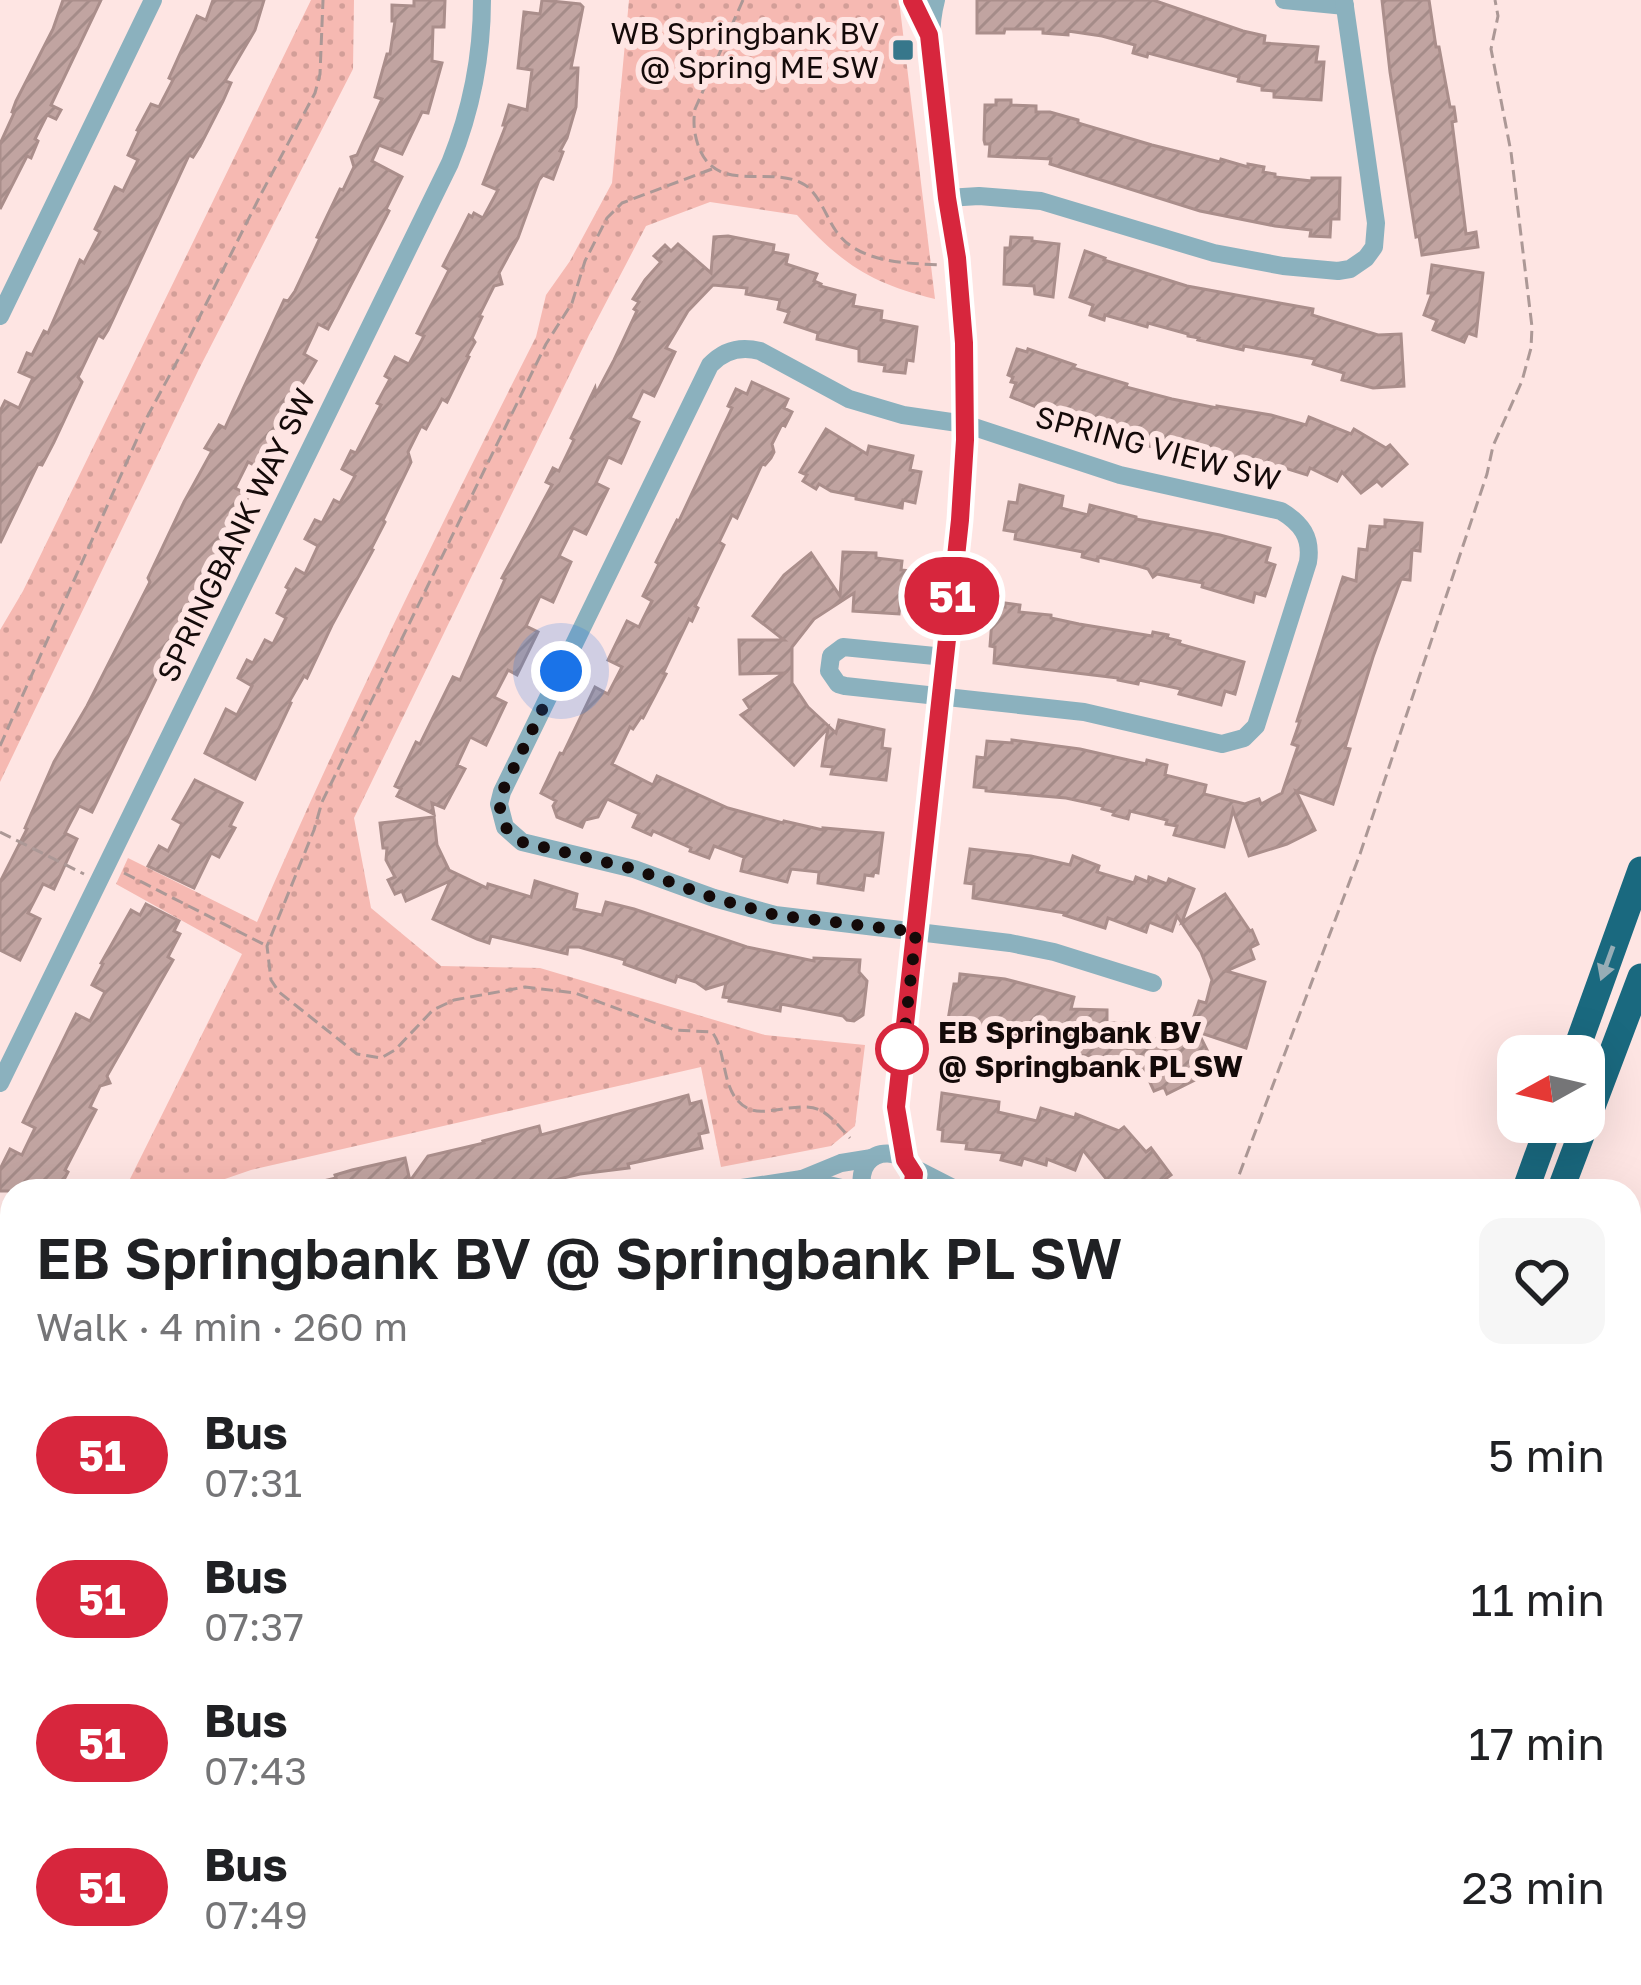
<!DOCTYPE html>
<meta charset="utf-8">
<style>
:root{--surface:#fff;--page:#f6f6f6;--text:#202124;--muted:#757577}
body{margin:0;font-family:"Golos Text",sans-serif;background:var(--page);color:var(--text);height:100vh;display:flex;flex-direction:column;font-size:45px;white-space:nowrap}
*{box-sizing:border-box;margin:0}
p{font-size:39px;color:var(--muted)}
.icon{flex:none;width:66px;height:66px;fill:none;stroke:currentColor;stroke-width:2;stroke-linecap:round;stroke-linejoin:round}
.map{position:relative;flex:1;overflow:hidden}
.sheet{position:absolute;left:0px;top:1179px;width:1641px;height:807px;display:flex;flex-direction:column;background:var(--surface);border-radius:36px 36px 0 0;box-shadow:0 12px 48px #0002}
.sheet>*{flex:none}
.badge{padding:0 24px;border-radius:39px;font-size:42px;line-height:78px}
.needle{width:78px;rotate:262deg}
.buttons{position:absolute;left:1497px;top:1035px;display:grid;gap:24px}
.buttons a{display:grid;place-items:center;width:108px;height:108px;border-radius:24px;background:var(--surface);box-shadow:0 12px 48px #0002;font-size:60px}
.you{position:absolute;width:60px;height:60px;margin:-30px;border:9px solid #fff;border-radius:50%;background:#1a73e8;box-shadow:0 0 0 18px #1a73e833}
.map>.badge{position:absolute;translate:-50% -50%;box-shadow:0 0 0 6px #fff}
.round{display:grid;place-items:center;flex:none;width:126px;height:126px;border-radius:24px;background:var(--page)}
.headline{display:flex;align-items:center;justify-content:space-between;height:204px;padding:0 36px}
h1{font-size:57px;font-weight:600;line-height:90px}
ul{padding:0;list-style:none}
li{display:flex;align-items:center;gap:36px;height:144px;padding:0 36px}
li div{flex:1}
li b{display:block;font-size:45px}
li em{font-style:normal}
li .badge{min-width:132px;font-weight:700;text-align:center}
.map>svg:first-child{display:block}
</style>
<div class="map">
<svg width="1641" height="1985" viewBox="0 0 1641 1985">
<defs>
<pattern id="grass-dots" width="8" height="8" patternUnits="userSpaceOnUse" patternTransform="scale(3)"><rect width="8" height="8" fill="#f6b9b2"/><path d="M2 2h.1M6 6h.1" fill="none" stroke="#d29e98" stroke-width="1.8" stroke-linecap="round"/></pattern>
<pattern id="building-hatch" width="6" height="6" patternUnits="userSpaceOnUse" patternTransform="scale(3)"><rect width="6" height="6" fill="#c1a4a1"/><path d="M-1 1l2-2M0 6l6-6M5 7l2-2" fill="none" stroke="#a58c89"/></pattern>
</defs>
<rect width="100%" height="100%" fill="#fee5e3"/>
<g fill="url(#grass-dots)">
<path d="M311,0H354L353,69L199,369L0,782V630L23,591Z"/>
<path d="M629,0H899L935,299C870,283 842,264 797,215L710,202L646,226L589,335L354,818L371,908L441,966L540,968L765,1035L865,1045L855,1126L831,1146L721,1167L701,1067L251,1170L190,1191H124L242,954L116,884L128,858L257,922C343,724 438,530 536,337L546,295L570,261L612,183Z"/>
<path d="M12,1423V1495L0,1520V1428Z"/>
<path d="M374,1974H647L643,1985H376Z"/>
</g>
<g fill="url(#building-hatch)" stroke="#aa8e8b" stroke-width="3">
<path d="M63,0H101L51,105L61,110L56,119L47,115L35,139L38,141L31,158L27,156L0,209V144L14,113L12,112L16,101L53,29Z"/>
<path d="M213,0H264L255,30L225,81L231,83L223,101L200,146L193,157L189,155L108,330L103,338L98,335L78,377L82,382L54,442L42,465L38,464L0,543V411L5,401L19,408L33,378L19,372L27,353L32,355L44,331L48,333L80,260L84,263L100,232L95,229L115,187L123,191L138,160L128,155L139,131L137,130L151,104L159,107L173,80L169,78L197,16L206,20Z"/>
<path d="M414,0H445L444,27H433L432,61L442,63L428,113L422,112L402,154L379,145L372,161L402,177L386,209L389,211L328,329L318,324L304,354L316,361L292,402L260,468L248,462L235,488L249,495L228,539L226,538L179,634L181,635L172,654L169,652L92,812L79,806L65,833L77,839L54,889L43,884L28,913L40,919L20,960L0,950V882L27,829L25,828L54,762L87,706L150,582L148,578L184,502L212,451L205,448L219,425L225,428L284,300L288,301L295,291L320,238L317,237L340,189L343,190L354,167L351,157L357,155L382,99L375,97L387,54H390L395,21H392V5L414,6Z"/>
<path d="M542,0L580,4L583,7L571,68H578L576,107L567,138L560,151L563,152L553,179L543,175L539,180L518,238L499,273L502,284L494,286L479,316L482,317L472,338L475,342L467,356L469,357L447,402L442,399L426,429L421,426L408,452L411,462L383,520L385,522L371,549L373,550L332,625L307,678L304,676L289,702L291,703L255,779L205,753L226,709L237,715L252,686L238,678L247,660L253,663L265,640L273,644L286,618L277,613L289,589L286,587L296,569L305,574L318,546L305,539L315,520L322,523L334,500L340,503L355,476L342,469L351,451L356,453L381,405L377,403L390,379L385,376L395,357L409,364L424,336L417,333L449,270L443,266L469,215L472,217L474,213L483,218L498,190L483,184L506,125H503L509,105L527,110L532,70L518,68L524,12L540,14Z"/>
<path d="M977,0H1153L1243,31L1265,36L1264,43L1318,47L1316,62H1324L1321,100L1274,97V91L1262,90V86L1238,81L1239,77L1148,53L1147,57L1133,53L1135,45L1102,36L1068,31V35L1043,33V29H1005L1004,33H977Z"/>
<path d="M1382,0H1429L1436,47H1439L1450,107H1454L1456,121L1452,122L1466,234L1476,232L1478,247L1422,255L1419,236L1416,237L1390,72Z"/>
<path d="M996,100H1011V105L1036,106V112H1050L1078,120V123L1152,145L1220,162L1221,159L1248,167V164L1264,167L1263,172L1275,174V177L1312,181V178H1340L1339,219H1331L1330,237L1310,236L1311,230L1275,226L1200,211L1050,164L1051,159L989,156L990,144H985L984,140L985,105H996Z"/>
<path d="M728,236L774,245L773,252L788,255L786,264L817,274L814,281L821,284L820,286L855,295L853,306L882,311L881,320L917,327L913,361L907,360L905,373L884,371L885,365L859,361V349L817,339L818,333L785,322L789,312L778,309L780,300L746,294L747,288L713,285L688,311L666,348L675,352L654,396L643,391L630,418L639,422L621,463L608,457L596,483L608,489L586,534L573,528L559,556L571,562L553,602L540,596L526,626L538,632L517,675L508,670L494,697L506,703L486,745L470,737L457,765L465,769L444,808L432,803L434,814L397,796L401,789L395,786L416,742L420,744L453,677L460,680L505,579L502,578L552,485L546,482L553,468L559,471L574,440L571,438L595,388L596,394L614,360L637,311L634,309L639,302L633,299L645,280L661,262L654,256L665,245L671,251L678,244L711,273L714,237Z"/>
<path d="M1011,237L1032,238V241L1059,244L1053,297L1035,294L1034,286L1004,284L1005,248H1010Z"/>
<path d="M1085,251L1105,258L1104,260L1187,286L1313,309L1312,315L1378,335L1401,334L1404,386L1373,388L1342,380L1344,373L1313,364L1315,359L1244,346L1243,350L1198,340L1199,338L1188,336V334L1148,323L1147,327L1105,315L1104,320L1090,315L1093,305L1070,297Z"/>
<path d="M1432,265L1483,273L1476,336L1468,333L1464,342L1433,330L1437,320L1424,315L1432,293H1428Z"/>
<path d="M1017,349L1027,352L1028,349L1075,365L1073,368L1127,384L1126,387L1172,399L1217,408V406L1271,415L1306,425L1309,417L1351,434L1354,429L1386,448L1390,445L1407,464L1382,486L1377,481L1361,493L1342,472L1337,481L1310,468L1307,475L1285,468L1283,472L1247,461L1246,463L1181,450L1180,454L1137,443L1138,441L1071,421L1011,397L1016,383L1011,382L1013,377L1008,375Z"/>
<path d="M752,382L788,399L784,408L792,412L785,426L782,424L772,444L774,452L771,458L765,465L762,464L737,518L732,515L719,542L724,545L695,606L698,608L692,621L689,619L663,673L666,674L643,718L641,717L633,729L630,727L612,764L653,785L657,776L728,808L783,823L784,821L823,830V828L883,833L878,873L874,872L873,876L865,875L863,890L818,883L819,872L791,869L787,882L741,871L744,857L714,846L709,858L690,851L691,848L653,831L651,835L633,827L639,814L607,799L598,817L585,820L582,827L557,817L553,806L556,801L541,793L560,753L563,754L595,687L608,694L622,667L608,660L627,621L639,627L652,601L643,596L659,564L656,562L677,520L679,521L732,408L728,406L736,389L747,394Z"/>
<path d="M826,429L867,454L869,446L913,456L910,470L921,472L915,503L903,500L902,508L856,499V496L831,491L819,484L816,489L803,481L807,475L800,472Z"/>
<path d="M1020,485L1063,496L1061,508L1088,515L1090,505L1136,517V519L1220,535L1270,548L1266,562L1275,565L1265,596L1255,593L1253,602L1202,587L1203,583L1157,574L1153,577L1148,569L1138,566L1098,557V561L1082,557L1083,552L1015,539L1016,532L1004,530L1009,502L1017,503Z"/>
<path d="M1385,520L1422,523L1420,551L1412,550L1410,580L1401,579L1373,657L1345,748L1350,749L1333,804L1296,791L1315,830L1287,844L1249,856L1233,810L1224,847L1174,835L1177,826L1166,824L1167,820L1130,811L1128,819L1113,815L1114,812L1102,809L1103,806L1066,798L986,791V788L974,787L977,757L985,758L987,741L1012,743V740L1080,749L1146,764L1147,760L1167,765L1165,775L1206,785L1204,794L1245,804L1259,799L1261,804L1282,793L1298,746L1292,744L1300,721H1297L1343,577L1356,581L1359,549L1367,550L1370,526L1385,527Z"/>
<path d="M843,552L876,553V558L902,561L901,570L913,571L910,596L901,595L899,614L853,611L854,593L814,619L792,647V683L808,707L836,733L839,720L884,730L882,748L890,749L886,780L831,774L833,767L822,766L828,728L794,765L741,715L750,709L744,700L784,673L740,674L739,640H784L753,616L784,575L811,553L840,596Z"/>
<path d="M1005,603L1020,605L1019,612L1051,615V618L1079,624L1152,636L1153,632L1168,635L1167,638L1180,641L1179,644L1244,662L1235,694L1225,691L1221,705L1179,694L1181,689L1139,680L1138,684L1118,680V678L994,663L995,647L990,646L993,606L1005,607Z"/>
<path d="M195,780L242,803L230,826L235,828L219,857L211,853L194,888L148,866L159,846L168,851L182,824L173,819Z"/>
<path d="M434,817L437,845L449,870L487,888L488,884L531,897L535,881L577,894L574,909L602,915L606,902L634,909L747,947L814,961V958L860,960L859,972L867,981L863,1015L854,1021L847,1020L843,1016L781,1004L780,1011L729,1001L730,998L723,997L726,983L706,989L696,982L677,976L675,982L624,964L625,960L579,947H568L567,954L491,936L489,943L477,939L433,919L450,881L406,901L402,891L395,894L388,880L395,877L386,860L387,848H383L380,823Z"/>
<path d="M970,849L1031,856L1070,865L1073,856L1099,866L1097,872L1134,883L1136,877L1148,882L1149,877L1167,884L1169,879L1194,889L1182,922L1225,894L1250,931L1252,930L1258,944L1250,948L1254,959L1226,971L1265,982L1246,1048L1198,1032L1215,1066L1204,1072L1205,1075L1167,1094L1164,1087L1154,1091L1148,1078L1109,1077V1063H1090V1056L1078,1055V1051L1021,1035L977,1028L978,1025L948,1020L954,984H959L960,974L1005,979L1074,997L1071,1009L1107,1010V1023H1131L1130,1050L1192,1022L1199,1001L1206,1003L1212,980L1201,952L1177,916L1172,931L1149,922L1146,932L1108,918L1105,928L1064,915L1065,913L973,898L974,884L965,883Z"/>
<path d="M146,904L179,921L174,931L180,934L168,957L173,960L107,1076L110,1083L100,1086L90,1107L96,1110L65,1170L68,1172L58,1191H0V1169L10,1149L22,1155L35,1128L23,1122L76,1014L90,1021L105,992L92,985L103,964L101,963L131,910L140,915Z"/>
<path d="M942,1093L999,1102L998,1112L1037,1121L1041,1108L1075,1118L1076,1114L1119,1131L1124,1127L1146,1152L1151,1148L1171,1175L1149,1191H1145L1139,1182L1128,1191H1116L1083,1150L1075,1170L1047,1159L1046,1165L1023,1158L1021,1165L1001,1160L1003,1153L966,1149L967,1143L942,1141L943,1130L938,1129Z"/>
<path d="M688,1095L690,1104L701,1101L708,1132L699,1134L702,1148L628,1164L629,1168L580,1174L509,1191H308L307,1185L336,1178L335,1175L352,1170L405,1158L410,1181L428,1156L484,1143L483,1141L539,1126L541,1135Z"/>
</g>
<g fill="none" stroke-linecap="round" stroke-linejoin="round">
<g stroke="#ac9896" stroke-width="3" stroke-dasharray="12 6" stroke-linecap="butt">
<path d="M743,0L695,109C693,122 694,133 698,145C716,197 771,163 805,185C820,195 826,217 836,231C858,263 905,263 940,265"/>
<path d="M712,169L622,203L607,218L585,261L572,303L546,344L322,802L314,830L267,946L271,980L279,992L357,1054L381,1058L395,1050L433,1010L454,1000L525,987L575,993L675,1030L712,1032C728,1052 720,1094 747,1108C756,1113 767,1111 776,1110C819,1103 821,1106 850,1138"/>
<path d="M0,746L146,419L180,356L261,194L315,93L320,74L323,0"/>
<path d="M0,832L84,874"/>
<path d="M124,873L265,945"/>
<path d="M1233,1191L1360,854L1487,474L1493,446L1522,381L1531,348L1532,327L1511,152L1491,49L1498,16L1495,0"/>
<path d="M501,1974L526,1985"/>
<path d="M1149,1985L1154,1974"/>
</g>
<g stroke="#8bb1be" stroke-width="18">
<path d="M912,0L929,35"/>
<path d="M1284,0L1345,6"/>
<path d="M947,198L979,196L1041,201L1214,253L1283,266L1338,271L1350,269L1366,258L1374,247L1376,223L1344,0"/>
<path d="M0,316L153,0"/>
<path d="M945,657L843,647L831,656L829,671L838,684L845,686L1084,712L1222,744L1244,738L1256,726L1308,562C1312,537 1301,523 1281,511L1120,475L965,424L903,415L849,399L760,351C741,346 724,350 710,365L502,792L499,804L505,827L522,842L634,869L714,898L775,915L1010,943L1054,952L1153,983"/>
<path d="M0,1083L450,163C471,111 482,56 482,0"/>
<path d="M905,1160L896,1107L960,521C967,431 966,344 956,255C950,203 942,152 936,100C933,65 927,34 936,0"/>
<path d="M910,1166L953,1188L967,1191"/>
<path d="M802,1179L855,1191"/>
<path d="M722,1191L802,1179L841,1163L872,1158"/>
<path d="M863,1191C851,1141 923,1141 912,1191"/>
<path d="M0,1410L12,1405"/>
<path d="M173,1974L174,1985"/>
<path d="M781,1985L784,1974"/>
</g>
<g stroke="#1a697f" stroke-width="27">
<path d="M1574,1056L1641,870"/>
<path d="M1525,1191L1550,1122"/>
<path d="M1560,1191L1641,977"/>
<path d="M1629,1640L1641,1609"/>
<path d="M1260,1985L1264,1974"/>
<path d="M1499,1985L1503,1974"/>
</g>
</g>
<defs><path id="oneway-solid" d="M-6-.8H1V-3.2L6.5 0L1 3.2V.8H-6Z" transform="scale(3)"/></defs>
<use fill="#97adb6" href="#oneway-solid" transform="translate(1607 963) rotate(110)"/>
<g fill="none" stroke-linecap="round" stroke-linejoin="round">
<g stroke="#fff" stroke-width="27">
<path id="line" d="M912,1191L914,1174L905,1160L896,1107L960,520L965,440L964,343L957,258L947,198L929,35L912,0"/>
</g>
<use href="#line" stroke="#d7263d" stroke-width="18"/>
<path stroke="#140a09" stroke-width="12" stroke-dasharray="0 21.6" d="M561,671L502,792L499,804L505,827L522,842L634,869L714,898L775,915L916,932L901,1063L902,1049"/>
</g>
<rect fill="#37778b" stroke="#fee5e3" stroke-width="4.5" x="891" y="38" width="24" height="24" rx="6"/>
<circle fill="#fff" stroke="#d7263d" stroke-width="6" cx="902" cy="1049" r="24"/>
<g text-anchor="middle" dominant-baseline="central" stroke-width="12" stroke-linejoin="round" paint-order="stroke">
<g font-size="30" fill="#140a09" stroke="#fee5e3" text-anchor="end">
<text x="879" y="33">WB Springbank BV<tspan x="879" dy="34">@ Spring ME SW</tspan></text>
</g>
<g font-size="30" fill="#140a09" stroke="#fee5e3">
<text transform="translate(1158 448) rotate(15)">SPRING VIEW SW</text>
<text transform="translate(236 535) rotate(-64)">SPRINGBANK WAY SW</text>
</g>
<g font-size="30" font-weight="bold" fill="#140a09" stroke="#fee5e3" text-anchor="start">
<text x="938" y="1032">EB Springbank BV<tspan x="938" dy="34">@ Springbank PL SW</tspan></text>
</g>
</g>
</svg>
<div class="buttons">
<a><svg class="needle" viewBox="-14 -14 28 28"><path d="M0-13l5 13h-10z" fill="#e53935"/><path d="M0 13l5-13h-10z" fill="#757577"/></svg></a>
</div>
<div class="you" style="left:561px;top:671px"></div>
<b class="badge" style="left:952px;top:596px;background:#d7263d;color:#fff">51</b>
<section class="sheet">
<div class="headline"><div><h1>EB Springbank BV @ Springbank PL SW</h1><p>Walk · 4 min · 260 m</p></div><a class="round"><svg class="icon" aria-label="heart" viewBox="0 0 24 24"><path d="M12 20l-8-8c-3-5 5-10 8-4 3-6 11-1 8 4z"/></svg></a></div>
<ul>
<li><span class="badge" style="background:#d7263d;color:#fff">51</span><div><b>Bus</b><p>07:31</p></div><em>5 min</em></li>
<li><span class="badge" style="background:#d7263d;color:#fff">51</span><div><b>Bus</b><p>07:37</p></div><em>11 min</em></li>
<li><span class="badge" style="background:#d7263d;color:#fff">51</span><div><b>Bus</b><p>07:43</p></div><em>17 min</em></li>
<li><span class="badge" style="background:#d7263d;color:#fff">51</span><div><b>Bus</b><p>07:49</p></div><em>23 min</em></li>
</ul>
</section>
</div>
